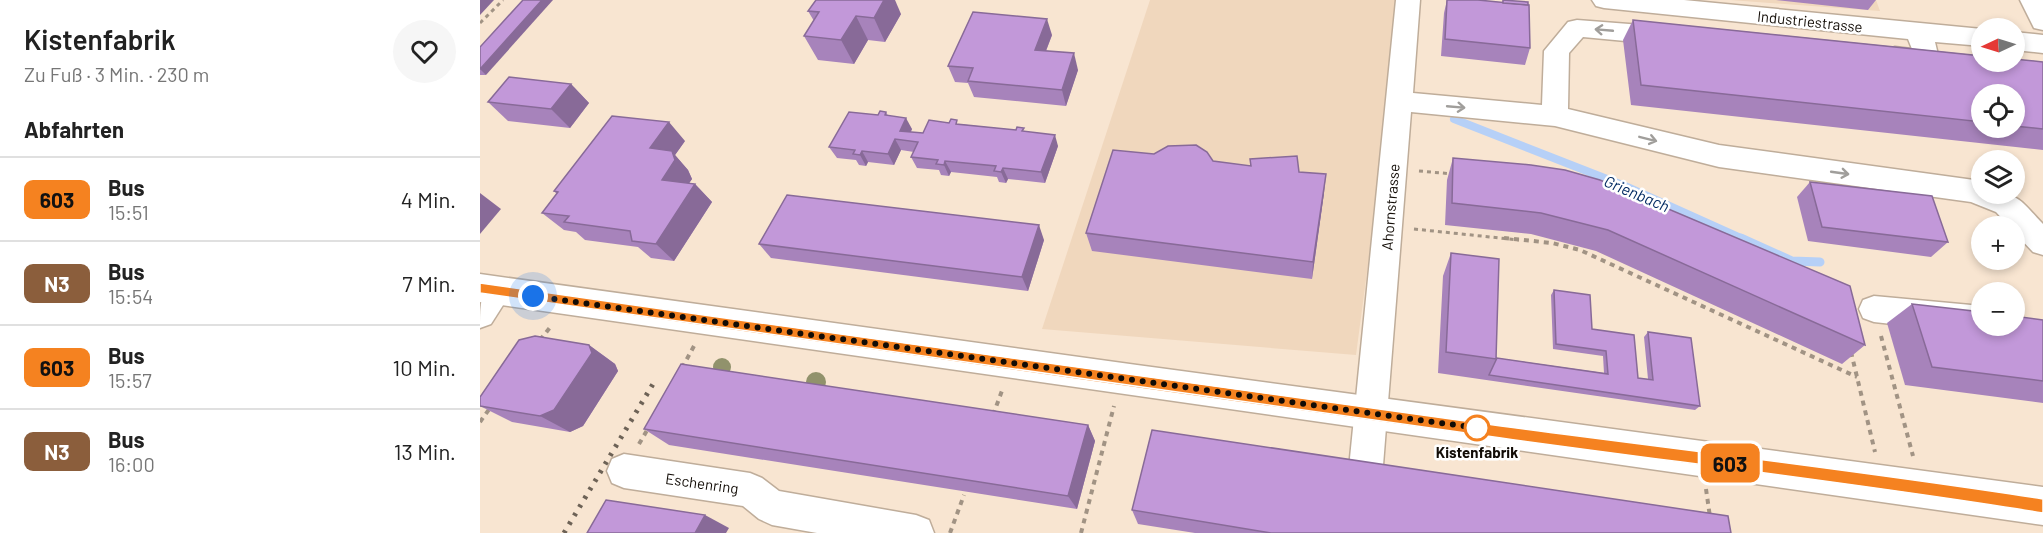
<!DOCTYPE html>
<html lang="de">
<meta charset="utf-8">
<style>
:root{--surface:#fff;--page:#f6f6f6;--text:#222;--muted:#767676;--line:#e0e0e0}
body{margin:0;font-family:Barlow,sans-serif;background:var(--page);color:var(--text);height:100vh;display:flex;flex-direction:column;font-size:22px;white-space:nowrap}
*{box-sizing:border-box;margin:0}
p{font-size:20px;color:var(--muted)}
.icon{flex:none;width:33px;height:33px;fill:none;stroke:currentColor;stroke-width:2;stroke-linecap:round;stroke-linejoin:round}
.map{position:relative;flex:1;overflow:hidden}
.sheet{display:flex;flex-direction:column;background:var(--surface);width:480px}
.sheet>*{flex:none}
.badge{padding:0 12px;border-radius:9px;font-size:21px;line-height:39px}
.needle{width:39px;rotate:266deg}
.controls{position:absolute;left:1491px;top:18px;display:grid;gap:12px}
.controls a{display:grid;place-items:center;width:54px;height:54px;border-radius:50%;background:var(--surface);box-shadow:0 3px 9px #0003;font-size:30px}
.you{position:absolute;width:30px;height:30px;margin:-15px;border:4px solid #fff;border-radius:50%;background:#1a73e8;box-shadow:0 0 0 9px #1a73e833}
.map>.badge{position:absolute;translate:-50% -50%;box-shadow:0 0 0 3px #fff}
h2{padding:0 24px;font-size:22px;line-height:54px}
.round{display:grid;place-items:center;flex:none;width:63px;height:63px;border-radius:32px;background:var(--page)}
.overview{display:flex;align-items:center;justify-content:space-between;height:102px;padding:0 24px}
h1{font-size:28px;font-weight:600;line-height:45px}
ul{padding:0;list-style:none}
li{display:flex;align-items:center;gap:18px;height:84px;padding:0 24px;border-top:2px solid var(--line)}
li div{flex:1}
li b{display:block;font-size:22px}
li em{font-style:normal}
li .badge{min-width:66px;font-weight:700;text-align:center}
main{display:flex;flex:1;min-height:0}
.map>svg:first-child{display:block}
</style>
<main>
<section class="sheet">
<div class="overview"><div><h1>Kistenfabrik</h1><p>Zu Fuß · 3 Min. · 230 m</p></div><a class="round"><svg class="icon" aria-label="heart" viewBox="0 0 24 24"><path d="M12 20l-8-8c-3-5 5-10 8-4 3-6 11-1 8 4z"/></svg></a></div>
<h2>Abfahrten</h2>
<ul>
<li><span class="badge" style="background:#f58220;color:#111">603</span><div><b>Bus</b><p>15:51</p></div><em>4 Min.</em></li>
<li><span class="badge" style="background:#8b5e3c;color:#fff">N3</span><div><b>Bus</b><p>15:54</p></div><em>7 Min.</em></li>
<li><span class="badge" style="background:#f58220;color:#111">603</span><div><b>Bus</b><p>15:57</p></div><em>10 Min.</em></li>
<li><span class="badge" style="background:#8b5e3c;color:#fff">N3</span><div><b>Bus</b><p>16:00</p></div><em>13 Min.</em></li>
</ul>
</section>
<div class="map">
<svg width="1563" height="533" viewBox="0 0 1563 533">
<rect width="100%" height="100%" fill="#f8e5d1"/>
<g fill="#f0d7bd">
<path d="M670,0H923L876,355L562,329Z"/>
<path d="M1250,0H1396L1400,11Z"/>
</g>
<g fill="none" stroke-linecap="round" stroke-linejoin="round">
<path stroke="#b6d0f7" stroke-width="8" d="M974,119L1145,186L1265,240"/>
<path stroke="#b6d0f7" stroke-width="9" d="M1261,238L1312,261L1340,262"/>
<g stroke="#bfad9a" stroke-width="3">
<g id="minor">
<path d="M916,0H940L933,93L1062,105L1064,51L1088,22L1097,20L1188,27L1197,30L1200,36L1197,42L1188,45L1103,37L1089,53L1088,109L1239,145L1494,180L1502,182V194C1541,194 1536,196 1563,224V255L1553,252L1534,232V226H1529L1516,212L1491,202L1239,167L1075,126L931,112L902,478L897,490L885,495L873,490L868,478Z"/>
<path d="M1112,0H1204L1502,29V46L1455,42L1459,59L1455,65C1440,70 1421,67 1406,62L1402,56L1406,50L1415,47L1432,49L1428,39L1124,8L1116,6Z"/>
<path d="M1540,0H1563V30L1554,28Z"/>
<path d="M1534,32L1563,35V53L1534,50Z"/>
<path d="M17,278L28,282L32,291L11,324L0,328C0,306 0,286 17,278Z"/>
<path d="M1394,296L1502,306V326H1515L1513,330L1502,334L1394,322L1383,318L1379,309L1383,300Z"/>
<path d="M144,454L270,473L282,478L299,491L436,515L449,520L454,533H337L292,525L279,519L263,506L144,488L132,483L127,471L132,459Z"/>
</g>
</g>
<g stroke="#bfad9a" stroke-width="3">
<path id="major" d="M0,274L657,365L1563,487V525L0,302Z"/>
</g>
<g stroke="#a19384" stroke-width="3" stroke-dasharray="4 4" stroke-linecap="butt">
<path d="M0,23L23,0"/>
<path d="M939,171L973,174"/>
<path d="M934,229L1039,240"/>
</g>
<g stroke="#a19384" stroke-width="4" stroke-dasharray="5 5" stroke-linecap="butt">
<path d="M1024,238L1072,243L1100,250L1377,377"/>
<path d="M1401,336L1433,456"/>
<path d="M60,340L72,325"/>
<path d="M1371,352L1395,452"/>
<path d="M202,368L214,346"/>
<path d="M513,415L523,388"/>
<path d="M0,422L10,408"/>
<path d="M159,444L169,427"/>
<path d="M1226,489L1230,517"/>
<path d="M470,533L484,495"/>
<path d="M601,533L634,406"/>
</g>
<use href="#minor" fill="#fff" fill-rule="evenodd"/>
<use href="#major" fill="#fff" fill-rule="evenodd"/>
<path stroke="#6d6256" stroke-width="5" stroke-dasharray="3 7" stroke-linecap="butt" d="M84,533L176,379"/>
</g>
<g fill="#91926c">
<circle cx="242" cy="367" r="9"/>
<circle cx="336" cy="382" r="10"/>
</g>
<g fill="#a783bb" fill-rule="evenodd">
<path d="M967,0H998L1022,3L1023,0L1050,48L1045,65L961,56L964,13Z"/>
<path d="M1296,0H1396L1388,10Z"/>
<path d="M328,11L421,14L405,42L388,40L374,64L338,60L324,36L334,21Z"/>
<path d="M1153,20L1563,62V150L1151,105L1143,40ZM1502,94H1534V128H1502Z"/>
<path d="M572,35L566,51L598,70L586,106L494,97L488,83L475,82L468,66Z"/>
<path d="M0,47L6,75H0Z"/>
<path d="M91,84L109,103L90,128L28,121L8,102Z"/>
<path d="M406,112L408,116L432,129L431,132L443,133L479,124L545,131L578,146L565,183L528,179L526,183L519,182L517,177L471,172L469,176L461,175L459,170L437,168L431,157L434,152L421,150L414,165L388,162L386,166L379,165L376,160L357,158L349,147L398,115Z"/>
<path d="M205,141L195,155L208,170L212,179L209,183L215,184L232,202L194,261L171,258L158,247L105,240L96,232L84,230L62,213L77,194L74,191Z"/>
<path d="M674,154L770,166V159L819,172L844,193L832,279L612,251L606,233Z"/>
<path d="M973,158L1385,345L1362,364L1116,251L1051,234L965,225L967,180Z"/>
<path d="M1330,182L1468,242L1451,257L1328,241L1317,197Z"/>
<path d="M564,240L548,291L291,258L279,244Z"/>
<path d="M971,253L1017,358L1124,373L1123,356L1073,349L1071,295L1074,290L1158,378L1168,379L1164,337L1168,332L1220,406L1215,410L958,373L963,276Z"/>
<path d="M1432,304L1563,320V403L1425,385L1407,323Z"/>
<path d="M109,345L135,364L138,371L103,426L90,432L32,422L0,406Z"/>
<path d="M608,425L615,441L597,509L189,445L164,429Z"/>
<path d="M652,510L1251,533H715L658,524Z"/>
</g>
<g fill="#886a98">
<path d="M0,0H14L0,15Z"/>
<path d="M62,0H73L6,75L0,69Z"/>
<path d="M404,0H415L421,14L405,42L394,18Z"/>
<path d="M376,16L388,40L374,64L361,40Z"/>
<path d="M567,19L572,35L560,66L555,50Z"/>
<path d="M594,53L598,70L586,106L582,90Z"/>
<path d="M91,84L109,103L90,128L71,109Z"/>
<path d="M426,118L432,129L426,140L420,131Z"/>
<path d="M189,122L205,141L195,155L208,170L212,179L199,198L182,180L170,148Z"/>
<path d="M575,135L578,146L565,183L561,172Z"/>
<path d="M415,139L421,150L414,165L408,154Z"/>
<path d="M382,151L388,162L386,166L380,155Z"/>
<path d="M465,161L471,172L469,176L464,165Z"/>
<path d="M523,168L528,179L526,183L521,172Z"/>
<path d="M846,174L844,193L832,279L833,262Z"/>
<path d="M215,184L232,202L194,261L176,244Z"/>
<path d="M0,193L21,209L0,234Z"/>
<path d="M559,225L564,240L548,291L542,277Z"/>
<path d="M109,345L135,364L138,371L103,426L90,432L60,416Z"/>
<path d="M608,425L615,441L597,509L588,496Z"/>
<path d="M225,515L249,528L246,533H215Z"/>
</g>
<g fill="#c298d9" stroke="#886a98" stroke-width="1.5">
<path d="M43,0H62L0,69V47Z"/>
<path d="M336,0H404L394,18L376,16L361,40L324,36L339,12L328,11Z"/>
<path d="M967,0H998L1049,5L1050,48L965,39Z"/>
<path d="M1023,0L1048,2V5L1023,3Z"/>
<path d="M493,12L567,19L555,50L594,53L582,90L488,81L493,68L468,66Z"/>
<path d="M1153,20L1502,56V62H1534V59L1563,62V129L1534,126V94H1502V122L1161,85Z"/>
<path d="M29,77L91,84L71,109L8,102Z"/>
<path d="M400,111L406,112L405,115L426,118L420,131L443,133L449,120L469,123L471,119L477,120L476,124L536,130L537,127L544,128L542,131L575,135L561,172L523,168L521,172L514,171L516,166L465,161L464,165L456,164L458,160L431,157L438,142L415,139L408,154L382,151L380,155L373,154L375,150L349,147L369,112L398,115Z"/>
<path d="M132,116L189,122L170,148L192,151L195,160L182,180L215,184L176,244L152,241L150,231L84,222L89,216L62,213L78,192L74,191Z"/>
<path d="M716,145L727,152L733,161L771,166L770,159L817,156L819,172L846,174L833,262L606,233L633,150L674,154L688,146Z"/>
<path d="M973,158L1051,165L1085,170L1120,180L1370,286L1385,345L1128,230L1061,213L972,203Z"/>
<path d="M1330,182L1452,196L1468,242L1342,227Z"/>
<path d="M307,195L559,225L542,277L279,244Z"/>
<path d="M971,253L1019,259L1016,359L966,352Z"/>
<path d="M1074,290L1110,295L1112,329L1154,335L1158,378L1173,380L1168,332L1211,338L1220,406L1009,375L1017,358L1128,374L1126,351L1076,344Z"/>
<path d="M1432,304L1502,312V326H1534V316L1563,320V381L1452,367Z"/>
<path d="M55,336L109,345L112,353L74,410L60,416L0,406V397L39,340Z"/>
<path d="M201,364L608,425L588,496L164,429Z"/>
<path d="M672,430L1248,516L1251,533H791L652,510Z"/>
<path d="M126,500L225,515L215,533H107Z"/>
</g>
<defs><path id="oneway-shaft" d="M-6 0H5M1.5-3L5.5 0L1.5 3" fill="none" stroke-width="1.6" stroke-linecap="round" stroke-linejoin="round" transform="scale(1.5)"/></defs>
<g stroke="#a09e9b">
<use href="#oneway-shaft" transform="translate(1124 30) rotate(-175)"/>
<use href="#oneway-shaft" transform="translate(976 107) rotate(5)"/>
<use href="#oneway-shaft" transform="translate(1168 139) rotate(14)"/>
<use href="#oneway-shaft" transform="translate(1360 173) rotate(8)"/>
</g>
<path fill="#f58220" stroke="#fff" stroke-width="1.5" d="M0,283C340,332 680,379 1021,426C1202,450 1383,471 1563,499V513C1383,484 1202,463 1021,438C680,391 340,342 0,293Z"/>
<g fill="none" stroke-linecap="round" stroke-linejoin="round">
<path stroke="#120c06" stroke-width="6" stroke-dasharray="0 10.8" d="M53,296L997,428"/>
</g>
<circle fill="#fff" stroke="#f58220" stroke-width="3" cx="997" cy="428" r="12"/>
<g text-anchor="middle" dominant-baseline="central" stroke-width="5" stroke-linejoin="round" paint-order="stroke">
<g font-size="15" fill="#120c06" stroke="#fff">
<text transform="translate(1330 21) rotate(6)">Industriestrasse</text>
<text transform="translate(910 207) rotate(-85)">Ahornstrasse</text>
<text transform="translate(222 483) rotate(8)">Eschenring</text>
</g>
<g font-size="15" font-weight="bold" fill="#120c06" stroke="#fff">
<text x="997" y="452">Kistenfabrik</text>
</g>
<g font-size="16" font-style="italic" fill="#052d64" stroke="#fff">
<text transform="translate(1157 193) rotate(23)">Grienbach</text>
</g>
</g>
</svg>
<div class="controls">
<a><svg class="needle" viewBox="-14 -14 28 28"><path d="M0-13l5 13h-10z" fill="#e53935"/><path d="M0 13l5-13h-10z" fill="#767676"/></svg></a>
<a><svg class="icon" aria-label="locate" viewBox="0 0 24 24"><circle cx="12" cy="12" r="6"/><path d="M12 2v4M12 18v4M2 12h4M18 12h4"/></svg></a>
<a><svg class="icon" aria-label="layers" viewBox="0 0 24 24"><path d="M12 4l9 5-9 5-9-5zM3 14l9 5 9-5"/></svg></a>
<a>+</a>
<a>−</a>
</div>
<div class="you" style="left:53px;top:296px"></div>
<b class="badge" style="left:1250px;top:463px;background:#f58220;color:#111">603</b>
</div>
</main>
